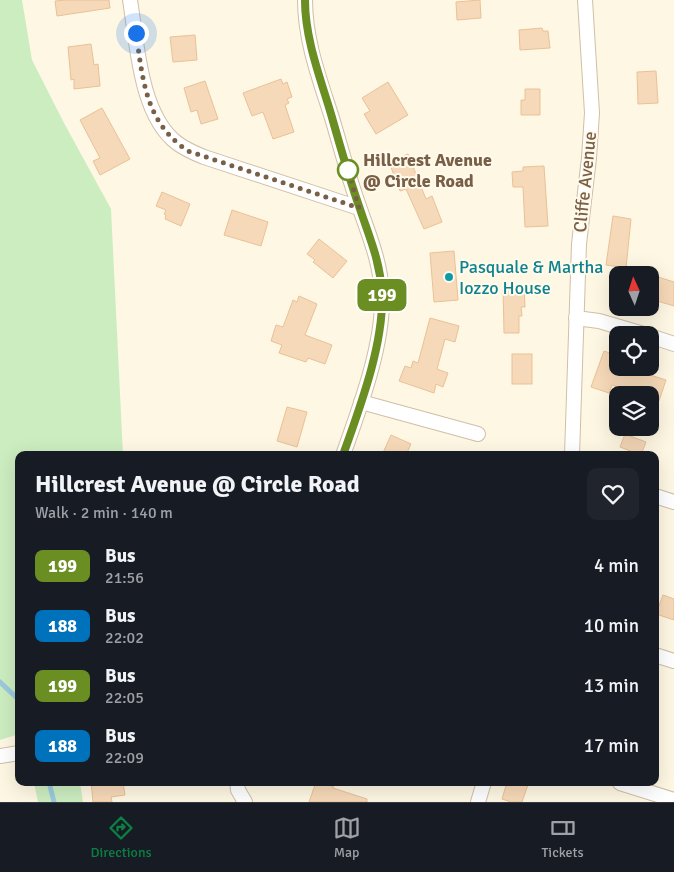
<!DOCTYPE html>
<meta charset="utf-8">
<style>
:root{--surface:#171b24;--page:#20242c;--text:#f1f3f6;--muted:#9ea1a6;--line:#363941;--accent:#0b8043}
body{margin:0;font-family:Signika,sans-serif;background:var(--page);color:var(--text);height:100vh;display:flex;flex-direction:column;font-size:19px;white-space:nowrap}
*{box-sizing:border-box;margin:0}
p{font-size:16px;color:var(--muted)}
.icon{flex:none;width:28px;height:28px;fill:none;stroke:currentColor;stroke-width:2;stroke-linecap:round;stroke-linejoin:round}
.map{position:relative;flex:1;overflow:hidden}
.side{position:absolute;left:15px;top:451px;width:644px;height:335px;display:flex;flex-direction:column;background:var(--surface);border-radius:10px;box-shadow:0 5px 20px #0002}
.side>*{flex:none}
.badge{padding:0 10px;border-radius:8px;font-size:18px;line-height:32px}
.needle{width:32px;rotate:357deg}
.buttons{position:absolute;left:609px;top:266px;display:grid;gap:10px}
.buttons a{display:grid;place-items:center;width:50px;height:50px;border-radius:10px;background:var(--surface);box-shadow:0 5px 20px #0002;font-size:25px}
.you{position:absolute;width:25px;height:25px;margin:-12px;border:4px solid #fff;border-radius:50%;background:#1a73e8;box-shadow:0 0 0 8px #1a73e833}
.map>.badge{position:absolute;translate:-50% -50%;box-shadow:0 0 0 2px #fff}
.round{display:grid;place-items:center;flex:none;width:52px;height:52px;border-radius:10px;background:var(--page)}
.summary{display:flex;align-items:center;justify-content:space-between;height:85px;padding:0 20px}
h1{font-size:24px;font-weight:700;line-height:38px}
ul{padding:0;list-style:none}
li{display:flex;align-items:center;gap:15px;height:60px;padding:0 20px}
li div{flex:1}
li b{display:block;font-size:19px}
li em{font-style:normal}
li .badge{min-width:55px;font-weight:700;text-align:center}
.menu{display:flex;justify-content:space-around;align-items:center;height:70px;border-top:1px solid var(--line);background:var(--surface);font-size:14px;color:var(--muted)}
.menu a{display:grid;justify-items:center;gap:2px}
.menu .selected{color:var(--accent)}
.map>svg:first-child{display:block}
</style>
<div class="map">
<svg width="674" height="802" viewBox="0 0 674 802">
<rect width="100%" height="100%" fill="#fef7e3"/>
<g fill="#ccedc0">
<path d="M0,0H22L32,60L64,123L111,209L123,455H19V734L0,740Z"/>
<path d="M34,783H80L83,802H38Z"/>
</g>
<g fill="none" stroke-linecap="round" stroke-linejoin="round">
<g stroke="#9bcadc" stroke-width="5">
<path d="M0,682L19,700"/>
<path d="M49,782L54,802"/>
</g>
</g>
<g fill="#f6d9b8" stroke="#eac197">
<path d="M66,0H109L110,8L57,16L55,1Z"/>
<path d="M480,0L481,18L457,20L456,2Z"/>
<path d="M542,28L543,31H548L550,48L520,50L519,30Z"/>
<path d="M195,35L197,60L173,62L170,37Z"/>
<path d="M91,44L94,65L98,64L100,86L74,89V79L71,80L68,47Z"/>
<path d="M656,71L658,103L638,104L637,72Z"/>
<path d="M281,79L283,84L287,82L292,97L287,99L289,103L285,105L294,132L273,139L263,112L252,116L243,93Z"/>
<path d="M205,81L218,119L201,124L197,110L191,112L184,88Z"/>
<path d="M388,82L408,115L376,134L364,114L370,111L362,98Z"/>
<path d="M525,89H540V115H521V100H525Z"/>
<path d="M102,108L130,159L100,175L93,161L100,158L80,120Z"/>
<path d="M408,154L426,199L432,196L442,222L424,229L406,189L400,191L389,162Z"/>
<path d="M544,166L548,226L525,227L523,187H513L512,172L523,171V167Z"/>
<path d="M162,192L190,204L181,226L165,219L166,215L164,214L166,210L156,206Z"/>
<path d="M232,210L268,222L261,246L224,235Z"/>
<path d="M613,216L631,219L626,268L606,265Z"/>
<path d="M319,239L347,261L333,278L313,262L315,260L307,254Z"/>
<path d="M454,251L458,300L434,302L430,253Z"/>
<path d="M655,276L674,282V306L654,300L656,293L650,291Z"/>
<path d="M524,286L525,307H521L522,316H519V333H504L503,287Z"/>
<path d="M299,296L317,304L305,335L332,345L325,364L308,358L306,362L279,353L282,345L271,341L276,325L283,327L293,300L297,302Z"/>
<path d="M430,318L459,326L455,342L445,339L437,369L448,373L443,387L436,384L434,393L399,381L405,366L411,368L413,361L418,363Z"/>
<path d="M604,351L618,356V368H628L666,380L659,401L650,398V395H642L612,385L609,393L591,387Z"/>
<rect x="512" y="354" width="20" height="30"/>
<path d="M287,407L307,412L297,447L277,441Z"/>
<path d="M625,434L646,442L641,455L620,447Z"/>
<path d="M391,435L411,444L406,455H382Z"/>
<path d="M663,595L674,599V620L656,614Z"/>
<path d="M91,782H123L125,795L111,797L112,802H93Z"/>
<path d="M316,782H321L334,787L333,788L367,799V802H309Z"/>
<path d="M507,782H529L522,802H511L502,799Z"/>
</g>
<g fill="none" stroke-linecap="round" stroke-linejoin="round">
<g stroke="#d0bfa8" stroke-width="16">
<g id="minor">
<path d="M130,0C137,43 140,115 177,143C185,149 194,153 204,157L359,208"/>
<path d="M305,0C305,41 320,80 332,118C341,148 349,179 360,209C370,238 380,261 382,293C384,344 360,407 343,455"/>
<path d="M576,318L599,321L647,335"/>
<path d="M650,336L674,344"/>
<path d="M361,402L478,434"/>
<path d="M572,455L579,244L589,158L592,113L585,0"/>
<path d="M655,496L674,502"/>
<path d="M655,655L674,661"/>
<path d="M0,756L19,753"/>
<path d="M237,782L238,790L245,802"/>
<path d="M620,783L674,800"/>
<path d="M478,802L484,782"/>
</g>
</g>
<use href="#minor" stroke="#fff" stroke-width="14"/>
</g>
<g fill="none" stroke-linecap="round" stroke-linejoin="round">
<g stroke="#fff" stroke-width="11">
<path id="line" d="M305,0C305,39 320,77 331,114C340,146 349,178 360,209C370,239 380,261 382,293C384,344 360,407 343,455"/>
</g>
<use href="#line" stroke="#6b8e23" stroke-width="8"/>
<path stroke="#785f46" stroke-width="5" stroke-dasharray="0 9" d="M136,33C143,80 145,122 188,151L359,208L348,170"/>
</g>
<circle fill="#fff" stroke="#6b8e23" stroke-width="2.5" cx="348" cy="170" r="10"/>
<circle fill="#0f9aa8" stroke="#fffaeb" stroke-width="2" cx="449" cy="277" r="5"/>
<g text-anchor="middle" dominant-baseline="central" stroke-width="4" stroke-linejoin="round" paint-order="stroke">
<g font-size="18" font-weight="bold" fill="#785f46" stroke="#fffaeb" text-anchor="start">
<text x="363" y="160">Hillcrest Avenue<tspan x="363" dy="21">@ Circle Road</tspan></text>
</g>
<g font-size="18" fill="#785f46" stroke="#fffaeb">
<text transform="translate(585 182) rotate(-84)">Cliffe Avenue</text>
</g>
<g font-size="18" fill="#0d838f" stroke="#fffaeb" text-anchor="start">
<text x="459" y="267">Pasquale &amp; Martha<tspan x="459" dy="21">Iozzo House</tspan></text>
</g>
</g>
</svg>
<div class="buttons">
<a><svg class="needle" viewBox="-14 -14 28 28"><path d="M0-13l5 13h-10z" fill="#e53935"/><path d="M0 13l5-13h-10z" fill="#9ea1a6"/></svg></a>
<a><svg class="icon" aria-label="locate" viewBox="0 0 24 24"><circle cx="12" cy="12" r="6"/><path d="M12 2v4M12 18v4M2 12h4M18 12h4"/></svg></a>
<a><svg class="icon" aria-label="layers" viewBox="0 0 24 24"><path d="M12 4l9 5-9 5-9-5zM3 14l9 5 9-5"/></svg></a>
</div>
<div class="you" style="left:136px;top:33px"></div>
<b class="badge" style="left:382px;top:295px;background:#6b8e23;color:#fff">199</b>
<section class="side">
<div class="summary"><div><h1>Hillcrest Avenue @ Circle Road</h1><p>Walk · 2 min · 140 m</p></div><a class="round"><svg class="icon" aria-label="heart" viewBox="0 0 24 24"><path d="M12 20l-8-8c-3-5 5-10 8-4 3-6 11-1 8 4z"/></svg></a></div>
<ul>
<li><span class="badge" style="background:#6b8e23;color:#fff">199</span><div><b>Bus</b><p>21:56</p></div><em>4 min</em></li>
<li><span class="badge" style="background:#0072bc;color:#fff">188</span><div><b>Bus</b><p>22:02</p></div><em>10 min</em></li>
<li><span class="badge" style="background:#6b8e23;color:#fff">199</span><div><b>Bus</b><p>22:05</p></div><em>13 min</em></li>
<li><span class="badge" style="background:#0072bc;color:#fff">188</span><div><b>Bus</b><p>22:09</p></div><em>17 min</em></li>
</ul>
</section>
</div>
<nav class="menu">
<a class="selected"><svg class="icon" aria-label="directions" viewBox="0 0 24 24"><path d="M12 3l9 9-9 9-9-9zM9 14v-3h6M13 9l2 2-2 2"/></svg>Directions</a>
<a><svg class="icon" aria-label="map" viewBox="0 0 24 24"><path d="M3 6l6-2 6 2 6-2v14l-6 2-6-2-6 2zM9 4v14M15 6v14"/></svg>Map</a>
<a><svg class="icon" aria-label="tickets" viewBox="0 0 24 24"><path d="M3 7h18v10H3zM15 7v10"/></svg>Tickets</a>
</nav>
